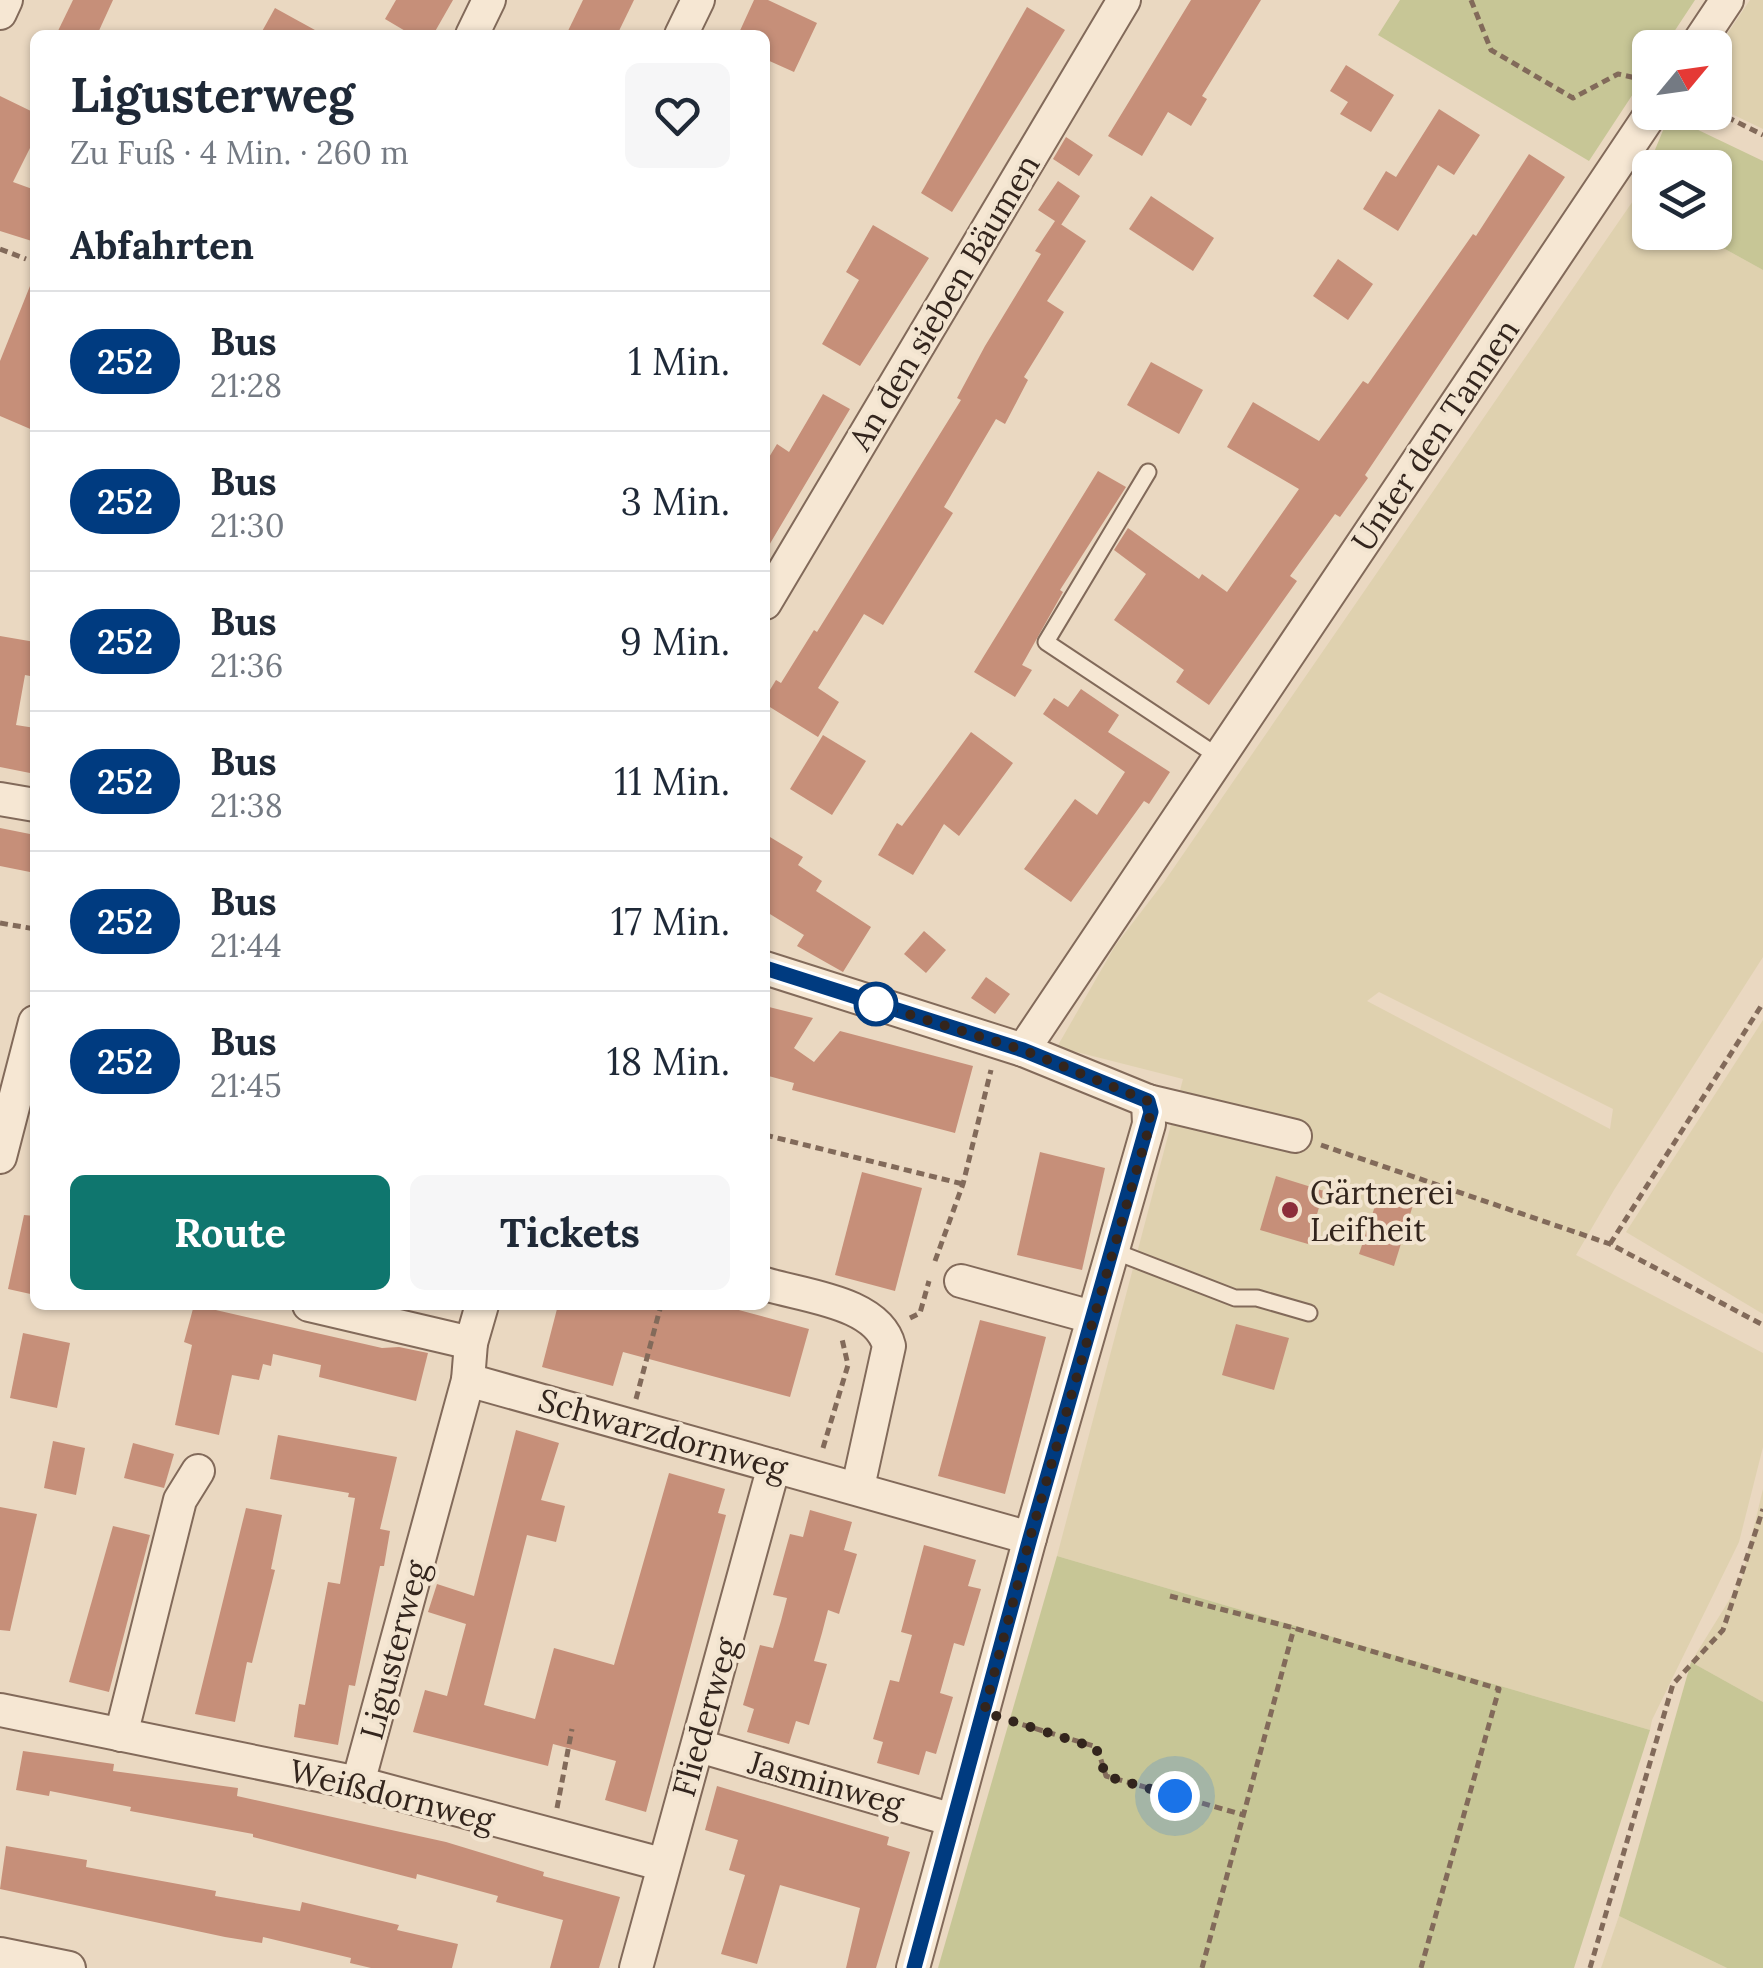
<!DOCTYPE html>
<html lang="de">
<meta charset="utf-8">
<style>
:root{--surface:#fff;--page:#f6f6f7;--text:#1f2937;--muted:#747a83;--line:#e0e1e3;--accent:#0f766e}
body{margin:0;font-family:Lora,serif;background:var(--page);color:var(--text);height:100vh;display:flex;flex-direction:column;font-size:38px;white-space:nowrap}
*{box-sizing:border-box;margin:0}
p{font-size:32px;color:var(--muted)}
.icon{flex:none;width:55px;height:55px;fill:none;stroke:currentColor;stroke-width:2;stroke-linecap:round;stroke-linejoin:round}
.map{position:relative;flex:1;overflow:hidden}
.panel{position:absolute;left:30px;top:30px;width:740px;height:1280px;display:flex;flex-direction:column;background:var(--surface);border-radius:15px;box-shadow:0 2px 8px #0004}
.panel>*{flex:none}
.badge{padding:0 20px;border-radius:32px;font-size:35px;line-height:65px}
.needle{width:65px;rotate:61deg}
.controls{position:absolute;left:1632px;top:30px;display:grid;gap:20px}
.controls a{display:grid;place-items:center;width:100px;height:100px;border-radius:15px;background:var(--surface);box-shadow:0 2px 8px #0004;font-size:50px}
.you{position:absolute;width:50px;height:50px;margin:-25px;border:8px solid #fff;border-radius:50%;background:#1a73e8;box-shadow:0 0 0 15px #1a73e833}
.map>.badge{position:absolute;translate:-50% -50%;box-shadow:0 0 0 5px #fff}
h2{padding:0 40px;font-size:38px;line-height:90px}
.round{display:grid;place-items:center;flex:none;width:105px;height:105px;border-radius:15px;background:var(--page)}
.overview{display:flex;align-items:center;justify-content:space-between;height:170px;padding:0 40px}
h1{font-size:48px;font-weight:700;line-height:75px}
.button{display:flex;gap:20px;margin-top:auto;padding:20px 40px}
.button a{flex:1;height:115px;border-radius:15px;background:var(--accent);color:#fff;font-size:40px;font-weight:700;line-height:115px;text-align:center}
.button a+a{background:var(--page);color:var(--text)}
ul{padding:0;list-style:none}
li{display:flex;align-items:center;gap:30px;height:140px;padding:0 40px;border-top:2px solid var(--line)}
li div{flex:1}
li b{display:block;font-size:38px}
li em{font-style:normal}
li .badge{min-width:110px;font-weight:700;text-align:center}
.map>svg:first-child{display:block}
</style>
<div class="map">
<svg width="1763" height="1968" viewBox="0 0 1763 1968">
<rect width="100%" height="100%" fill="#ead8c1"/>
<g fill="#dfd1af" fill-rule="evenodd">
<path d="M1750,0H1763V129L1715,106V52Z"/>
<path d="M1635,198L1650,207V232L1696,233L1763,270V957L1614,1190L1576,1255L1763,1353V1447L1739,1542L1652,1720L1650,1730L1057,1556L1183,1079L1057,1047L1115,946L1164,882ZM1379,992L1613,1109L1610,1129L1367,1001Z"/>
<path d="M1763,1020V1314L1626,1232Z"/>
<path d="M1763,1489V1702L1691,1662L1741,1581Z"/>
<path d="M1619,1916L1727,1968H1601Z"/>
</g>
<g fill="#c7c696">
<path d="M1400,0H1695L1664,47L1650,48V68L1589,161L1378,35Z"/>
<path d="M1669,116L1763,161V270L1696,233L1715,232V168H1650V207L1635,198Z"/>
<path d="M1057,1556L1650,1730L1574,1968H938Z"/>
<path d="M1691,1662L1763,1702V1968H1727L1619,1916Z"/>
</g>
<g fill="#c68f79">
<path d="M73,0H113L97,35H56Z"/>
<path d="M396,0H453L433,35H412L385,19Z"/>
<path d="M583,0H634L617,35H566Z"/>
<path d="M754,0H768L817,23L794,72L765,59V35H738Z"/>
<path d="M1191,0H1261L1202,96L1207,99L1191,126L1168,112L1142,156L1108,136Z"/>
<path d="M1027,7L1065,30L952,212L921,193Z"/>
<path d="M275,8L324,35H260Z"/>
<path d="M1346,65L1394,95L1371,132L1340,114L1348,102L1330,91Z"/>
<path d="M0,96L35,113V138L13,182L35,190V242L0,231Z"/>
<path d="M1439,109L1480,135L1454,175L1438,165L1398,231L1363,209L1386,171L1396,177Z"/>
<path d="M1066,137L1093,155L1079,176L1053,159Z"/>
<path d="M1529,154L1565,177L1365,475L1368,478L1340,517L1335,514L1290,576L1297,581L1209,705L1176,682L1184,670L1114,620L1146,574L1114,550L1128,528L1199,579L1202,574L1227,592L1299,489L1227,447L1253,402L1319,441L1363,381L1368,384L1473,234L1476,236Z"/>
<path d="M1058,181L1080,196L1061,225L1056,221L1086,241L1047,301L1064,312L1024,377L1028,380L1005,424L996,419L944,507L953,513L883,625L864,614L818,688L839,702L818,737L765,704V698L776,680L781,683L814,630L817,632L961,400L957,398L985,346L1041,254L1035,251L1055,221L1038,210Z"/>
<path d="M1151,196L1214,238L1193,271L1129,229Z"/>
<path d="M873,225L929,258L860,366L822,344L859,280L846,272Z"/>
<path d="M1338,259L1373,284L1348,320L1313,296Z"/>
<path d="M34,276L35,277V431L0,416V361Z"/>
<path d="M1151,362L1203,390L1179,434L1127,405Z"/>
<path d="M823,394L850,409L765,552V464L777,444L789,452Z"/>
<path d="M1098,471L1126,487L1060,590L1063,592L1022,665L1032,670L1015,697L974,672Z"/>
<path d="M0,636L35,642V677L25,675L16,725L35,728V774L0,767Z"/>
<path d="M1081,689L1119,715L1108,732L1170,772L1149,804L1144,801L1071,902L1024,869L1075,799L1097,815L1125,772L1043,714L1054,698L1068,707Z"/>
<path d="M971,732L1013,763L959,836L944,824L913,875L878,855L897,823L902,826Z"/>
<path d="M823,735L866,761L832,815L790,789Z"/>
<path d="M0,828L35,835V873L0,866Z"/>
<path d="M765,834L803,857L798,865L822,881L816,891L871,927L843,972L797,946L804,935L765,911Z"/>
<path d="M924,931L946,950L926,973L904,954Z"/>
<path d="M986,977L1010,994L995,1014L971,998Z"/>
<path d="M765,1006L813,1018L794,1048L814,1062L840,1031L973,1066L955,1133L792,1090L794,1083L765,1075Z"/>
<path d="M1040,1152L1105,1168L1082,1270L1017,1255Z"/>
<path d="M862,1172L922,1188L895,1291L835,1275Z"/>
<path d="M1276,1176L1324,1191L1308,1244L1260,1230Z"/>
<path d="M1379,1194L1413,1205L1394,1266L1359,1254Z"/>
<path d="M24,1215L35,1216V1295L8,1289Z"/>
<path d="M194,1305L382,1348L399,1347L428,1353L416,1401L319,1377L321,1365L273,1354L271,1366L263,1364L259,1380L232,1375L219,1435L175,1425L192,1345L184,1342Z"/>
<path d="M558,1305H720L809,1329L790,1397L623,1352L613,1386L542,1367Z"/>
<path d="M980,1320L1046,1337L1005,1494L938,1476Z"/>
<path d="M1236,1324L1289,1338L1274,1390L1222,1375Z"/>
<path d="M23,1333L70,1343L57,1408L10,1398Z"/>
<path d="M516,1430L559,1443L541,1500L565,1506L556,1542L527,1535L484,1705L535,1719L554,1648L614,1665L669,1473L725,1489L718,1513L726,1515L646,1812L605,1800L616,1761L553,1744L548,1766L413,1732L425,1690L447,1696L466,1624L428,1612L437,1584L474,1596Z"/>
<path d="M278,1435L397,1457L380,1529L390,1531L384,1566H380L355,1686L349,1685L338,1745L294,1737L299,1704L305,1705L328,1582L340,1584L355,1498L348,1497L349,1493L270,1479Z"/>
<path d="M53,1441L85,1448L76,1495L44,1488Z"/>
<path d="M133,1443L174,1454L164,1488L124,1478Z"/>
<path d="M0,1507L37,1514L10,1631L0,1630Z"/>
<path d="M246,1508L282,1515L271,1569L275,1570L252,1663L247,1662L235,1722L195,1714Z"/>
<path d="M810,1510L852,1522L844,1550L857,1554L839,1614L828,1610L822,1633L814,1661L827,1664L809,1725L796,1721L789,1744L747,1732L754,1709L743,1705L760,1645L773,1648L781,1621L787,1598L773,1595L790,1534L803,1537Z"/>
<path d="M113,1526L150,1535L109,1692L69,1682Z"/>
<path d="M924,1545L976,1560L968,1586L981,1589L964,1646L954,1643L940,1693L953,1697L936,1754L926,1751L919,1775L877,1763L883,1742L873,1739L890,1680L899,1682L912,1635L901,1632Z"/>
<path d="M23,1751L114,1764L113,1771L238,1788L237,1796L446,1842L544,1872L543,1876L620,1897L599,1968H550L563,1920L496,1902L498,1896L417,1874L416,1879L253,1837V1834L130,1811L131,1807L50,1791L49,1796L16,1790Z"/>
<path d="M717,1786L889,1837L887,1845L910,1852L876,1968H846L860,1908L780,1885L757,1964L721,1954L745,1875L729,1870L738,1840L705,1830Z"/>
<path d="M6,1846L87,1860L86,1867L216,1891L215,1896L300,1911L302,1902L399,1925L397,1930L458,1944L452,1968H371L350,1963L351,1958L263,1937L262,1943L225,1937L0,1889Z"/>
</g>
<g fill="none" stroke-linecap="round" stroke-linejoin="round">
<g stroke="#826a5a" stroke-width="19">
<g id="lane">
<path d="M1148,472L1046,642L1219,757"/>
<path d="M1111,1250L1235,1298H1257L1309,1313"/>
</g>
</g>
<g stroke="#826a5a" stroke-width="36">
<g id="street">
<path d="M0,13L6,0"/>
<path d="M472,35L489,0"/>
<path d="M681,35L698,0"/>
<path d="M1695,48L1727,0"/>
<path d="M765,603L1124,0"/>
<path d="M0,799L35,805"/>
<path d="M765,968L1023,1050L1148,1101L1295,1136"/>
<path d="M1023,1050L1652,112"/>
<path d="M0,1157L35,1022"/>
<path d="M961,1281L1092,1317"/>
<path d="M765,1284C803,1296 878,1302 889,1346L858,1487"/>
<path d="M309,1305L471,1343"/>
<path d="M468,1380L1030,1538"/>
<path d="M0,1710L358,1783L661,1864"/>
<path d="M121,1735L180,1500L198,1471"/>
<path d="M699,1746L953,1820"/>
<path d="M358,1783L468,1380L471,1343L482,1305"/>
<path d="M0,1954L69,1968"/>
<path d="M636,1968L774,1466"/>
<path d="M913,1968L1030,1538L1149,1124L1148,1101"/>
</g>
</g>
<g stroke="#826a5a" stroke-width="5" stroke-dasharray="8 5" stroke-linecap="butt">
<path d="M1471,0L1491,50L1573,98L1618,74L1650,81"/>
<path d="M1715,111L1763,135"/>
<path d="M0,249L26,259"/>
<path d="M0,923L35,929"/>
<path d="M765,1135L963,1184"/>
<path d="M1321,1145L1610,1244L1763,1325"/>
<path d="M1610,1244L1763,1003"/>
<path d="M935,1261L963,1184L991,1070"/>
<path d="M910,1318L920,1313L929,1281"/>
<path d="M636,1399L661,1305"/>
<path d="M823,1448L848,1365L842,1339"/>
<path d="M1170,1596L1294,1628L1499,1689L1421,1968"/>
<path d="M1010,1721L1097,1747L1106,1776L1244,1815"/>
<path d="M557,1808L572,1729"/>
<path d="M1202,1968L1294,1628"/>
<path d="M1590,1968L1673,1684L1723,1630L1763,1509"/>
</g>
<use href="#lane" stroke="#f6e7d3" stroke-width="15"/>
<use href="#street" stroke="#f6e7d3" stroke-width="32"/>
</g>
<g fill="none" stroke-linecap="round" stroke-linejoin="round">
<g stroke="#fff" stroke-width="22">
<path id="line" d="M765,968L1023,1050L1148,1101L1151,1112L1030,1538L914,1968"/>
</g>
<use href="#line" stroke="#003b80" stroke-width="15"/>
<path stroke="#33251d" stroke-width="10" stroke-dasharray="0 18" d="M876,1004L1023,1050L1148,1101L1150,1124L1030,1538L984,1712L1096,1748L1106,1776L1175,1796"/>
</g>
<circle fill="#fff" stroke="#003b80" stroke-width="5" cx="876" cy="1004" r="20"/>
<circle fill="#8c2e3b" stroke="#f2e4d0" stroke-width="4" cx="1290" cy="1210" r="10"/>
<g text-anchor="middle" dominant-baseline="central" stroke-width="8" stroke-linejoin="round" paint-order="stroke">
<g font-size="32" fill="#33251d" stroke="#f2e4d0">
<text transform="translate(944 302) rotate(-59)">An den sieben Bäumen</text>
<text transform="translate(1435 435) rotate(-56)">Unter den Tannen</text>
<text transform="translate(663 1434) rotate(16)">Schwarzdornweg</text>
<text transform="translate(394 1650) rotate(-75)">Ligusterweg</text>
<text transform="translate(705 1717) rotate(-74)">Fliederweg</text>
<text transform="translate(826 1783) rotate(16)">Jasminweg</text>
<text transform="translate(392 1795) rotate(14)">Weißdornweg</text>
</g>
<g font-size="32" fill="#33251d" stroke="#f2e4d0" text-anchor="start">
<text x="1310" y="1192">Gärtnerei<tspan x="1310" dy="37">Leifheit</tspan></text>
</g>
</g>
</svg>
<div class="controls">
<a><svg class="needle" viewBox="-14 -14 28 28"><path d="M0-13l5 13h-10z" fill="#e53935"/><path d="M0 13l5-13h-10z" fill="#747a83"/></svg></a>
<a><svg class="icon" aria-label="layers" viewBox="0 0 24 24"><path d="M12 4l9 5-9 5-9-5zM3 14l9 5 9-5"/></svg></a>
</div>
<div class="you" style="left:1175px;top:1796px"></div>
<section class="panel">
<div class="overview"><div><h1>Ligusterweg</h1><p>Zu Fuß · 4 Min. · 260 m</p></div><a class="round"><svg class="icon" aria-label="heart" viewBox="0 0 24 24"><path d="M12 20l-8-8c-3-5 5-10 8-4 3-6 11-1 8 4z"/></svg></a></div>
<h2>Abfahrten</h2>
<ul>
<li><span class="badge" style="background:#003b80;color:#fff">252</span><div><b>Bus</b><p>21:28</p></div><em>1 Min.</em></li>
<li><span class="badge" style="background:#003b80;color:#fff">252</span><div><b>Bus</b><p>21:30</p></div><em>3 Min.</em></li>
<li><span class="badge" style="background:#003b80;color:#fff">252</span><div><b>Bus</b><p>21:36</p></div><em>9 Min.</em></li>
<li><span class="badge" style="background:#003b80;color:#fff">252</span><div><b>Bus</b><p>21:38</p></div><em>11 Min.</em></li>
<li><span class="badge" style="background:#003b80;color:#fff">252</span><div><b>Bus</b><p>21:44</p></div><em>17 Min.</em></li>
<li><span class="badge" style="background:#003b80;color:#fff">252</span><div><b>Bus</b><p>21:45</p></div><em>18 Min.</em></li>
</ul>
<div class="button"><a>Route</a><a>Tickets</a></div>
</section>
</div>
